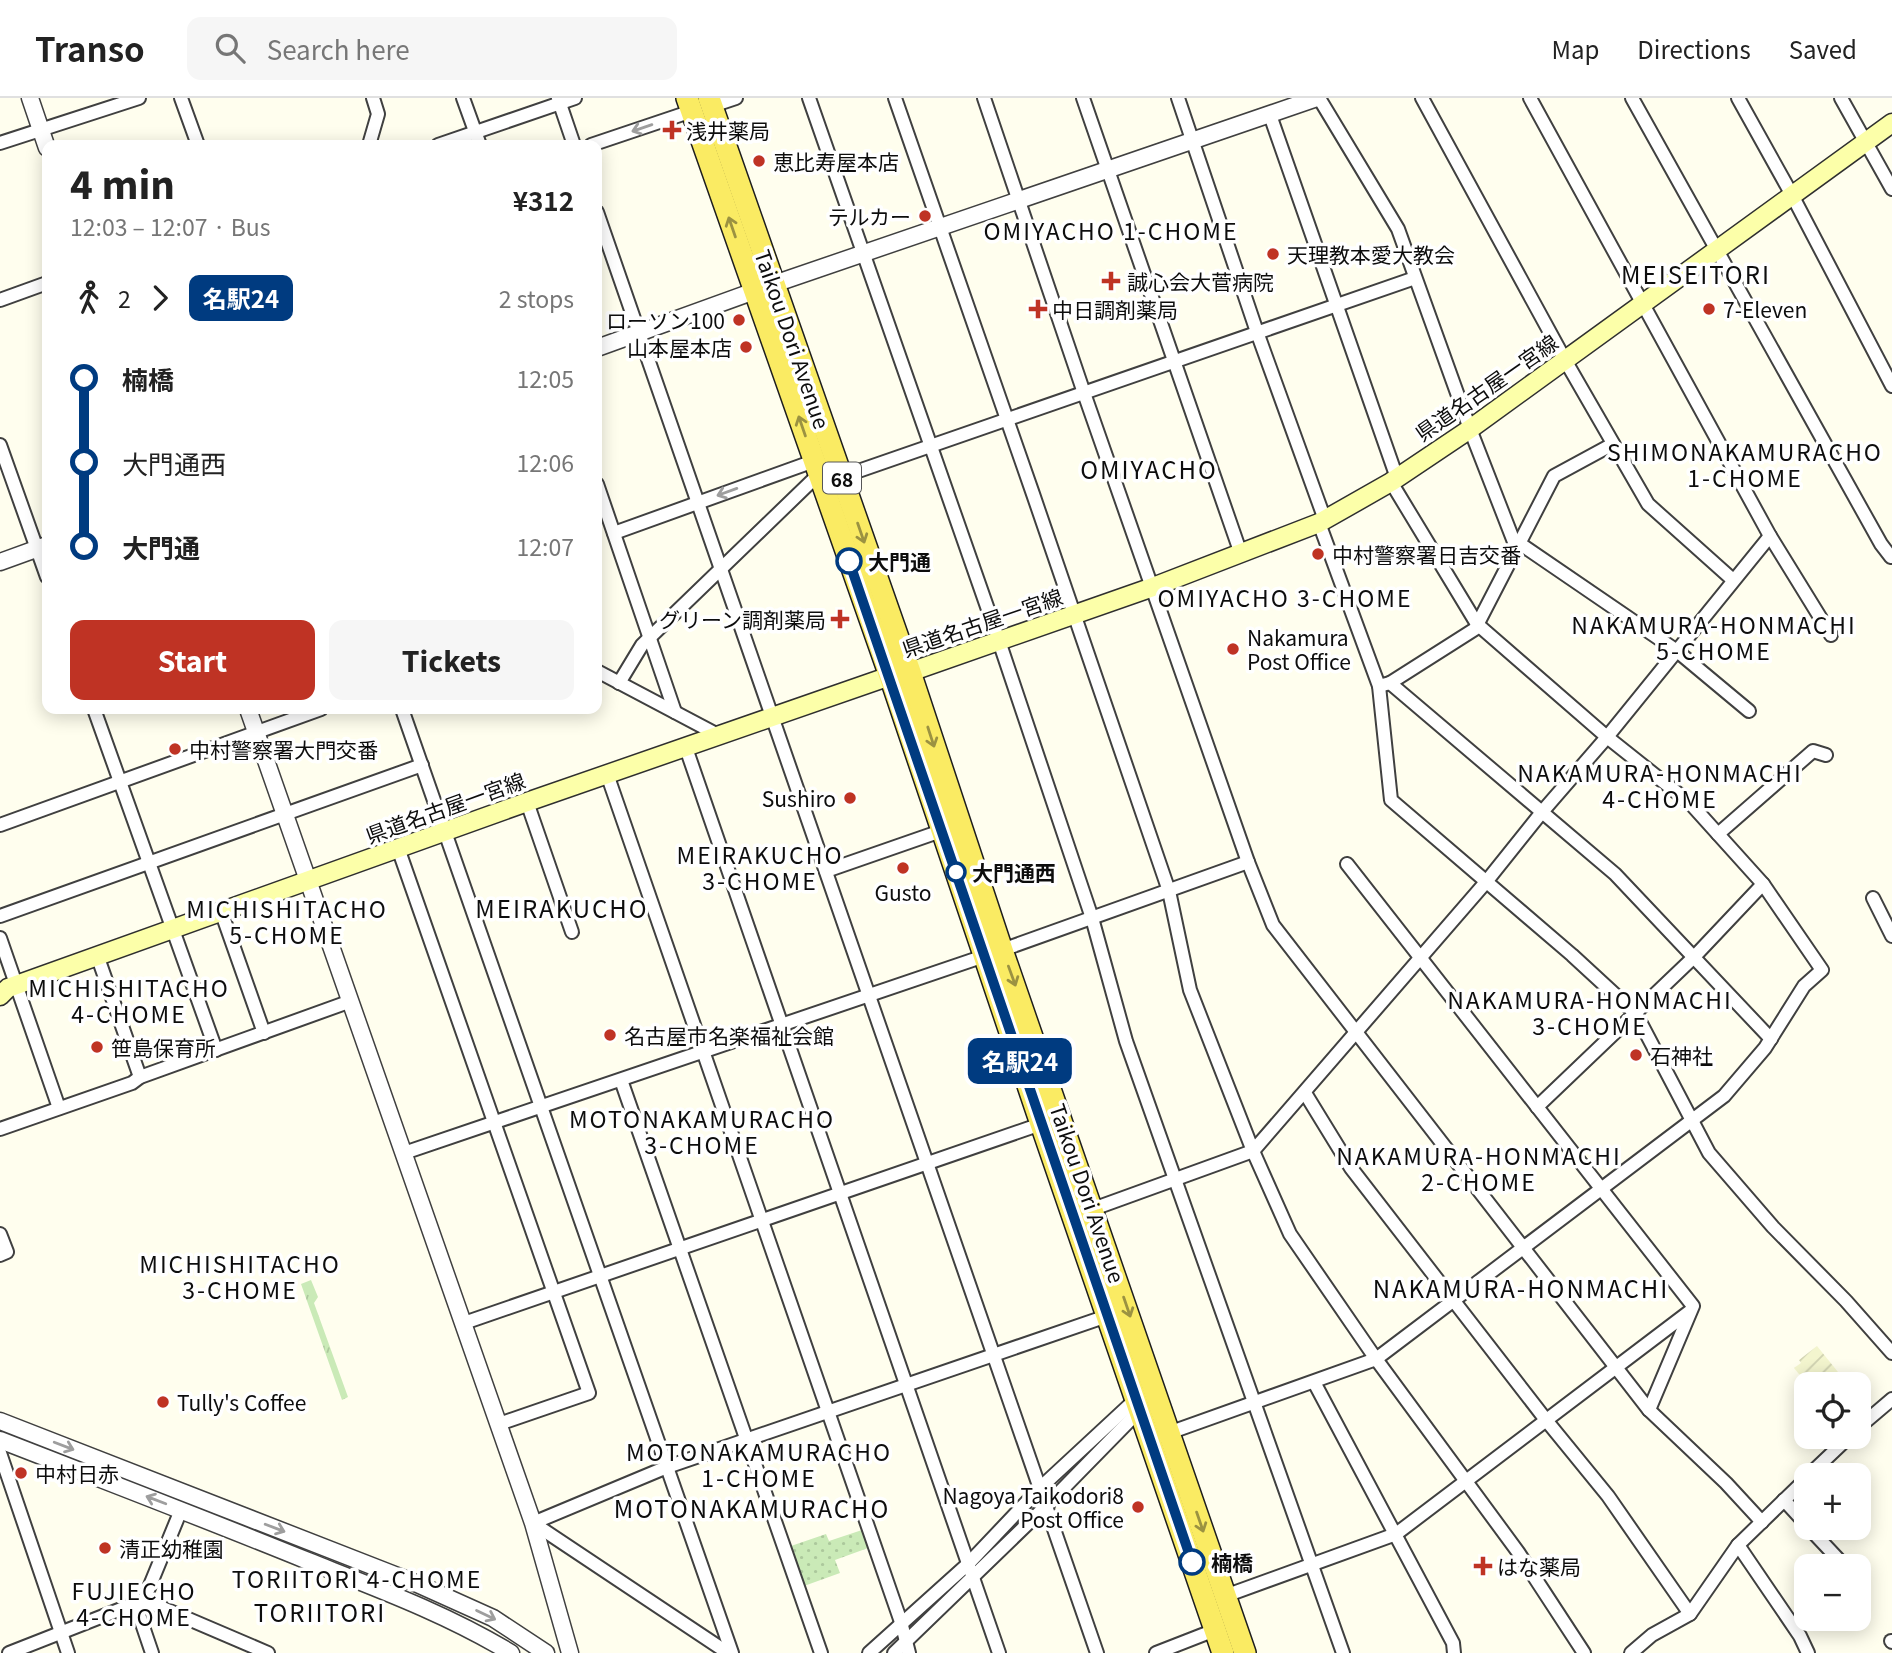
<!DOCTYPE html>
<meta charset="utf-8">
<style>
:root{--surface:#fff;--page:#f6f6f6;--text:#222;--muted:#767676;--line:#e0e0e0;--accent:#bf3324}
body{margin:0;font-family:Georgia,"Noto Sans JP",serif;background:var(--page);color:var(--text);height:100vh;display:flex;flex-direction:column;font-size:26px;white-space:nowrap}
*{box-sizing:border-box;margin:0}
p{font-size:23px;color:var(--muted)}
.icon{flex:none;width:38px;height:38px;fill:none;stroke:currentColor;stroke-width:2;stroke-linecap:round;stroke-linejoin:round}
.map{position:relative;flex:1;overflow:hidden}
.details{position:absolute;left:42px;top:42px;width:560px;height:574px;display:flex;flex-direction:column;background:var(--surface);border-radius:14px;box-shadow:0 4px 18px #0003}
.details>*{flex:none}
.badge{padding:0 14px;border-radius:10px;font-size:24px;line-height:46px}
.buttons{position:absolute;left:1794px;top:1274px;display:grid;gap:14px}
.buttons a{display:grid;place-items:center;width:77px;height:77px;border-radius:14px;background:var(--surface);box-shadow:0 4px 18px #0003;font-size:35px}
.map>.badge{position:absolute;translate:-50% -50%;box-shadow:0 0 0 4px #fff}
.legs{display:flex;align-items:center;gap:10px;height:77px;padding:0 28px;font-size:23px}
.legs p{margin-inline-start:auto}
.summary{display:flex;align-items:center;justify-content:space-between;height:119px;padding:0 28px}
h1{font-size:38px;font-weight:800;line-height:52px}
.action{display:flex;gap:14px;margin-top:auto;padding:14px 28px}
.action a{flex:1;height:80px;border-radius:14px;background:var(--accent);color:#fff;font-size:28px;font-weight:800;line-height:80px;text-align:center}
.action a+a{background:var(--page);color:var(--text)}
ul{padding:0 28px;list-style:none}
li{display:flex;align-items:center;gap:24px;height:84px;font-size:26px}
li i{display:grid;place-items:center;width:10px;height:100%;margin:0 9px;background:currentColor}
li i::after{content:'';width:18px;height:18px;margin:-9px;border:5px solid;border-radius:50%;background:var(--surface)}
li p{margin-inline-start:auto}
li:first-child i{background:linear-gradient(#0000 50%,currentColor 0)}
li:last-child i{background:linear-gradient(currentColor 50%,#0000 0)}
header{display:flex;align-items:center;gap:42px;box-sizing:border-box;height:98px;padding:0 35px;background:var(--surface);border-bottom:2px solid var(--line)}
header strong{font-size:33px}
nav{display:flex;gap:38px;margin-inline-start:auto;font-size:24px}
.search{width:490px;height:63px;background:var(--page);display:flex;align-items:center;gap:18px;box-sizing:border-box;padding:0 24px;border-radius:14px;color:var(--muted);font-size:26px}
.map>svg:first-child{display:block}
</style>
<header>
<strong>Transo</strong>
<div class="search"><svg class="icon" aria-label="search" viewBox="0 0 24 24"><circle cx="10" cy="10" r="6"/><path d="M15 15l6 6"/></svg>Search here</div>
<nav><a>Map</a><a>Directions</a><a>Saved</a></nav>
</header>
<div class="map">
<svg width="1892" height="1555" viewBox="0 0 1892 1555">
<defs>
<pattern id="farmland-furrows" width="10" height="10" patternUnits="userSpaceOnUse" patternTransform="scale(1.75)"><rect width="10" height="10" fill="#f3f5ce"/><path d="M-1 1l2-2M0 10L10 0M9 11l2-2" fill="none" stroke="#cfd1b0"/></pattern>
<pattern id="grass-tufts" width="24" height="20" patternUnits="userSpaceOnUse" patternTransform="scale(1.75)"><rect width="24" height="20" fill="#caeab7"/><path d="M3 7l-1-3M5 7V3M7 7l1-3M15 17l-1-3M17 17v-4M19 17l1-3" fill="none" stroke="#acc89c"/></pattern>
<pattern id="park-dots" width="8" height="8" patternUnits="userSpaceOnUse" patternTransform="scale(1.75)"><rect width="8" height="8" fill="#caeab7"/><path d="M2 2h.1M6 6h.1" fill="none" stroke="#acc89c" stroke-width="1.8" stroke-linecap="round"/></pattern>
</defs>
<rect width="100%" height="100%" fill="#fffeee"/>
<path fill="url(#farmland-furrows)" d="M1817,1248L1838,1274L1824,1286H1807L1794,1270L1801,1265L1799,1262Z"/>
<path fill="url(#grass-tufts)" d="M311,1182L318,1199L314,1205L348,1299L342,1302L301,1186Z"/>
<path fill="url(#park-dots)" d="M862,1432L868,1450L835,1462L840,1475L804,1488L791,1448L826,1436L829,1443Z"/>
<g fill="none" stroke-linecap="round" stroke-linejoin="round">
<g stroke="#404040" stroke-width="16">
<g id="minor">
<path d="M181,0L198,47"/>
<path d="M463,0L480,47"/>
<path d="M558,0L574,47"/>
<path d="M809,0L999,543L1092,820L1126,943L1343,1555"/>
<path d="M895,0L1033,396L1169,793L1190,892L1253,1053L1290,1136L1376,1261L1518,1454L1584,1555"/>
<path d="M984,0L1084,295L1248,764L1273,827L1649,1312L1726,1385L1762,1424"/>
<path d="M1083,0L1241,456"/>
<path d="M1178,0L1257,234L1325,422"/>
<path d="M1319,0L1398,131L1470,331L1516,449"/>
<path d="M1422,0L1565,262L1648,406L1733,482"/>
<path d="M1530,0L1770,438L1831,537"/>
<path d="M1632,0L1881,446L1891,459"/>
<path d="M1738,0L1792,97L1892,288"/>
<path d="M1841,0L1892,91"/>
<path d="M712,8L736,0"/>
<path d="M1270,17L1397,380"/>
<path d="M0,45L139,0"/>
<path d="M369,47L378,16L373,0"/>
<path d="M438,47L575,0"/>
<path d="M591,47L692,13"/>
<path d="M597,114L1097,1555"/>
<path d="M0,202L47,185"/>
<path d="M0,347L47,479"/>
<path d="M841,379L1415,180"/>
<path d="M597,386L675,614"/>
<path d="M1319,425L1379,588L1391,702L1572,857L1636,916L1709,1055L1773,1129L1846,1203L1892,1255"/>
<path d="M614,435L814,363"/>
<path d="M1519,445L1677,553L1749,613"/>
<path d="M597,573L720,638"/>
<path d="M619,585L642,547L819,376"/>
<path d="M1390,585L1475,531L1554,378L1613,346"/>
<path d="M1379,588L1390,585L1615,776L1771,941"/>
<path d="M94,611L216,952"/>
<path d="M402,611L732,1555"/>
<path d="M686,650L999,1555"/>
<path d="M607,676L901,1524L909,1555"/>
<path d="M527,704L572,834"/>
<path d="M0,727L321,611"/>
<path d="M1718,736L1813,653L1826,657"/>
<path d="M398,750L589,1295L499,1326"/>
<path d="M1347,766L1693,1208L1649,1312"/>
<path d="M826,773L941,733"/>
<path d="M1873,800L1892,838"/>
<path d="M221,813L264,935"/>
<path d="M0,818L422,667"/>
<path d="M0,840L59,1010"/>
<path d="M97,857L140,979"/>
<path d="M621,982L821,1555"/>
<path d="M1305,995L1351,1070L1546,1322L1608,1398L1690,1516"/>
<path d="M1537,1009L1694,859L1763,786"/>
<path d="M0,1031L132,985L140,979L351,903"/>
<path d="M404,1055L1002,852L1248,764"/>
<path d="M1093,1111L1253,1053L1486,784L1542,714L1607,639L1770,438"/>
<path d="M0,1136L7,1154L0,1157"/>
<path d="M464,1225L1041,1026"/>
<path d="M1314,1284L1453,1545L1454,1555"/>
<path d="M1858,1330L1892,1301"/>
<path d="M1163,1337L1376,1261L1724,998L1765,950L1804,888L1822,872L1763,786L1690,705L1607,639L1477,526L1391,384"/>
<path d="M0,1355L68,1555"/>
<path d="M1809,1377L1849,1339"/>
<path d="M1784,1402L1806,1426"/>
<path d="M1809,1430L1840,1463"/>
<path d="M1738,1447L1800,1538L1808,1555"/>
<path d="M1225,1498L1396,1436L1689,1214"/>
<path d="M144,1502L181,1412"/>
<path d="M135,1505L152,1555"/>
<path d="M1891,1543L1892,1544"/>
<path d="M9,1555L144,1502L268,1555"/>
<path d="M728,1555L533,1425L667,1369L1107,1218"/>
<path d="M869,1555L968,1466L1040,1390L1136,1301"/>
<path d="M894,1555L1046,1408L1140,1312"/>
<path d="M1156,1555L1215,1532"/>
<path d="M1631,1555L1652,1537L1690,1516L1738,1447L1806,1381"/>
</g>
</g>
<g stroke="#404040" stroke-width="19">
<g id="tertiary">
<path d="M30,0L47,50"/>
<path d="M597,250L774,186L1317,0"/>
<path d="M0,464L47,447"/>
<path d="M248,611L533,1425L570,1555"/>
<path d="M0,1323L413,1484L493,1520L546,1555"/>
<path d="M0,1342C103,1382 205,1421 308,1463C376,1490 447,1516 511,1555"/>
</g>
</g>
<g stroke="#2f2f2f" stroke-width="21">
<path id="secondary" d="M0,898L8,890L527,704L890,578L910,574L1153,489L1319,425L1391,384L1470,331L1892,25"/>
</g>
<g stroke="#1e1e1e" stroke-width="24">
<g id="primary">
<path d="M687,0L890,578L1041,1026L1223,1555"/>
<path d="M709,0L910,574L1002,852L1245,1555"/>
</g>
</g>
<use href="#minor" stroke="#fff" stroke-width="12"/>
<use href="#tertiary" stroke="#fff" stroke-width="16"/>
<use href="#secondary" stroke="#fcffa9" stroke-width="18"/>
<use href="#primary" stroke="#faeb63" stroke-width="21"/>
</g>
<defs><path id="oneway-shaft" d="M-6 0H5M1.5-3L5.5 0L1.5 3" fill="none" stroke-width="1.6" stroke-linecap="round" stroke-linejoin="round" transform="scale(1.75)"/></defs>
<g stroke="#9e9e9e">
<use href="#oneway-shaft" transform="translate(642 30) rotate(161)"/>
<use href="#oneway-shaft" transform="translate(727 394) rotate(160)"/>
<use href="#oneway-shaft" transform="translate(64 1348) rotate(21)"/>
<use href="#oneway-shaft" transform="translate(156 1402) rotate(-159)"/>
<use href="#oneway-shaft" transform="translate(275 1430) rotate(21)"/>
<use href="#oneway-shaft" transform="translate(486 1517) rotate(26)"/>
</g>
<g stroke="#9b9241">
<use href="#oneway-shaft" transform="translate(732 129) rotate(-109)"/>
<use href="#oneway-shaft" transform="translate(802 328) rotate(-109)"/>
<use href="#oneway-shaft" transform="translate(861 435) rotate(71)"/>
<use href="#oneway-shaft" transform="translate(931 639) rotate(72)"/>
<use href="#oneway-shaft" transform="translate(1012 878) rotate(70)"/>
<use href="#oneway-shaft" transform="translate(1127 1209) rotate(71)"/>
<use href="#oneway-shaft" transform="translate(1200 1424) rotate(71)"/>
</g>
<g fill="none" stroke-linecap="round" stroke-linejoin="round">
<g stroke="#fff" stroke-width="16">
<path id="line-1" d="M849,463L1192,1464"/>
</g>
<use href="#line-1" stroke="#003b80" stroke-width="10"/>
</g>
<g fill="#bf3324" stroke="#fff" stroke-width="2.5">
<path d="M668.5 21.5h7v7h7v7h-7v7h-7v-7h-7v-7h7z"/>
<circle cx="759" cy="63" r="7"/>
<circle cx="925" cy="118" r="7"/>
<circle cx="1273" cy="156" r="7"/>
<path d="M1107.5 172.5h7v7h7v7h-7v7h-7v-7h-7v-7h7z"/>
<path d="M1034.5 200.5h7v7h7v7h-7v7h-7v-7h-7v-7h7z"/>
<circle cx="1709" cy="211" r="7"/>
<circle cx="739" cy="222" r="7"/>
<circle cx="746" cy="249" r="7"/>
<circle cx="1318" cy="456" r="7"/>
<path d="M836.5 510.5h7v7h7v7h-7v7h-7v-7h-7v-7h7z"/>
<circle cx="1233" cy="551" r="7"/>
<circle cx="175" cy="651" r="7"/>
<circle cx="850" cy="700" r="7"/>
<circle cx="903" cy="770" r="7"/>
<circle cx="610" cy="937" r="7"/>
<circle cx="97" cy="949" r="7"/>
<circle cx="1636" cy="957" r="7"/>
<circle cx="163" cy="1304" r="7"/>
<circle cx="21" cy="1375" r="7"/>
<circle cx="1138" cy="1409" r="7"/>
<circle cx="105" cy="1450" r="7"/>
<path d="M1479.5 1457.5h7v7h7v7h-7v7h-7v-7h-7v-7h7z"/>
</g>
<g fill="#fff" stroke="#003b80" stroke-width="3.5">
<circle cx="849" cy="463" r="12"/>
<circle cx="956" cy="774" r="9"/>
<circle cx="1192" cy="1464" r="12"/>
</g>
<g text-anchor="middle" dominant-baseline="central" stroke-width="7" stroke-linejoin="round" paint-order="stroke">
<rect fill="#fff" stroke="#565656" stroke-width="2" x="823" y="364.5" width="38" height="31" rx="5"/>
<g font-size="19" font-weight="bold" fill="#0d0d0d">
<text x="842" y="380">68</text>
</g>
<g font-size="21" fill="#0d0d0d" stroke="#fff" text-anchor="start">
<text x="686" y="32">浅井薬局</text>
<text x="773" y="63">恵比寿屋本店</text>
<text x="911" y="118" text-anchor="end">テルカー</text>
<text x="1287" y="156">天理教本愛大教会</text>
<text x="1127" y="183">誠心会大菅病院</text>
<text x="1052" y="211">中日調剤薬局</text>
<text x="1723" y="211">7-Eleven</text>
<text x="725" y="222" text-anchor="end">ローソン100</text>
<text x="732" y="249" text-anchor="end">山本屋本店</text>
<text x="1332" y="456">中村警察署日吉交番</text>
<text x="826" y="521" text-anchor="end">グリーン調剤薬局</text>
<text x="1247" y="539">Nakamura<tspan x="1247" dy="24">Post Office</tspan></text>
<text x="189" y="651">中村警察署大門交番</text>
<text x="836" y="700" text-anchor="end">Sushiro</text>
<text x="903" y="794" text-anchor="middle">Gusto</text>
<text x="624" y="937">名古屋市名楽福祉会館</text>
<text x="111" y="949">笹島保育所</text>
<text x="1650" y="957">石神社</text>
<text x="177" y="1304">Tully's Coffee</text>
<text x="35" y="1375">中村日赤</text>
<text x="1124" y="1397" text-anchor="end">Nagoya Taikodori8<tspan x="1124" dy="24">Post Office</tspan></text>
<text x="119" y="1450">清正幼稚園</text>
<text x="1497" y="1468">はな薬局</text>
</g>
<g font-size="21" fill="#0d0d0d" stroke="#fff">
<text transform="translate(793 241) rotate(71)">Taikou Dori Avenue</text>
<text transform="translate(1486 289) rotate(-35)">県道名古屋一宮線</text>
<text transform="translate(982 524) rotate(-19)">県道名古屋一宮線</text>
<text transform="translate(445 709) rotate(-20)">県道名古屋一宮線</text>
<text transform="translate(1088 1095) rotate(71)">Taikou Dori Avenue</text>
</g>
<g font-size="21" font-weight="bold" fill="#0d0d0d" stroke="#fff" text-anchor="start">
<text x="868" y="463">大門通</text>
<text x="972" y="774">大門通西</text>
<text x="1211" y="1464">楠橋</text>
</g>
<g font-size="23" letter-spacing="2" fill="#0d0d0d" stroke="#fff">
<text x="1111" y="132">OMIYACHO 1-CHOME</text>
<text x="1745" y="353">SHIMONAKAMURACHO<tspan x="1745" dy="26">1-CHOME</tspan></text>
<text x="1285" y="499">OMIYACHO 3-CHOME</text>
<text x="1714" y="526">NAKAMURA-HONMACHI<tspan x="1714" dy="26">5-CHOME</tspan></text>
<text x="1660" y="674">NAKAMURA-HONMACHI<tspan x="1660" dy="26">4-CHOME</tspan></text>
<text x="760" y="756">MEIRAKUCHO<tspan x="760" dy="26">3-CHOME</tspan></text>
<text x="287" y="810">MICHISHITACHO<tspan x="287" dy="26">5-CHOME</tspan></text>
<text x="129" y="889">MICHISHITACHO<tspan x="129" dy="26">4-CHOME</tspan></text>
<text x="1590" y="901">NAKAMURA-HONMACHI<tspan x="1590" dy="26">3-CHOME</tspan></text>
<text x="702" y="1020">MOTONAKAMURACHO<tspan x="702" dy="26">3-CHOME</tspan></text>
<text x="1479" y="1057">NAKAMURA-HONMACHI<tspan x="1479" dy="26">2-CHOME</tspan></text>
<text x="240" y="1165">MICHISHITACHO<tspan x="240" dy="26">3-CHOME</tspan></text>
<text x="759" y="1353">MOTONAKAMURACHO<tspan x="759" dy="26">1-CHOME</tspan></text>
<text x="357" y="1480">TORIITORI 4-CHOME</text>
<text x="134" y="1492">FUJIECHO<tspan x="134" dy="26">4-CHOME</tspan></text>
</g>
<g font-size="24" letter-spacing="2" fill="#0d0d0d" stroke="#fff">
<text x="1696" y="175">MEISEITORI</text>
<text x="1149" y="370">OMIYACHO</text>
<text x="562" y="809">MEIRAKUCHO</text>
<text x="1521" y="1189">NAKAMURA-HONMACHI</text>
<text x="752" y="1409">MOTONAKAMURACHO</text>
<text x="320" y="1513">TORIITORI</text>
</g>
</g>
</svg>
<div class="buttons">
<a><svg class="icon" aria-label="locate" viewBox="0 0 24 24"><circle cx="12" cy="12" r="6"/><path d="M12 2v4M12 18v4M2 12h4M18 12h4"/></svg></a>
<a>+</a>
<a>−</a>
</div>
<b class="badge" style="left:1020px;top:963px;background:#003b80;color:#fff">名駅24</b>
<section class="details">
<div class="summary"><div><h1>4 min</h1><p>12:03 – 12:07 · Bus</p></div><b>¥312</b></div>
<div class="legs"><svg class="icon" aria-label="walk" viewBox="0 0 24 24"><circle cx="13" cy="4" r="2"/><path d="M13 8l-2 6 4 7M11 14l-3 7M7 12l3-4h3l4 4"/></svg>2<svg class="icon" aria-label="forward" viewBox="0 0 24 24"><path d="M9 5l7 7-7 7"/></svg><b class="badge" style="background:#003b80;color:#fff">名駅24</b><p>2 stops</p></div>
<ul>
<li><i style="color:#003b80"></i><b>楠橋</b><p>12:05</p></li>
<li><i style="color:#003b80"></i><span>大門通西</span><p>12:06</p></li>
<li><i style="color:#003b80"></i><b>大門通</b><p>12:07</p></li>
</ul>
<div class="action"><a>Start</a><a>Tickets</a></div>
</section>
</div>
